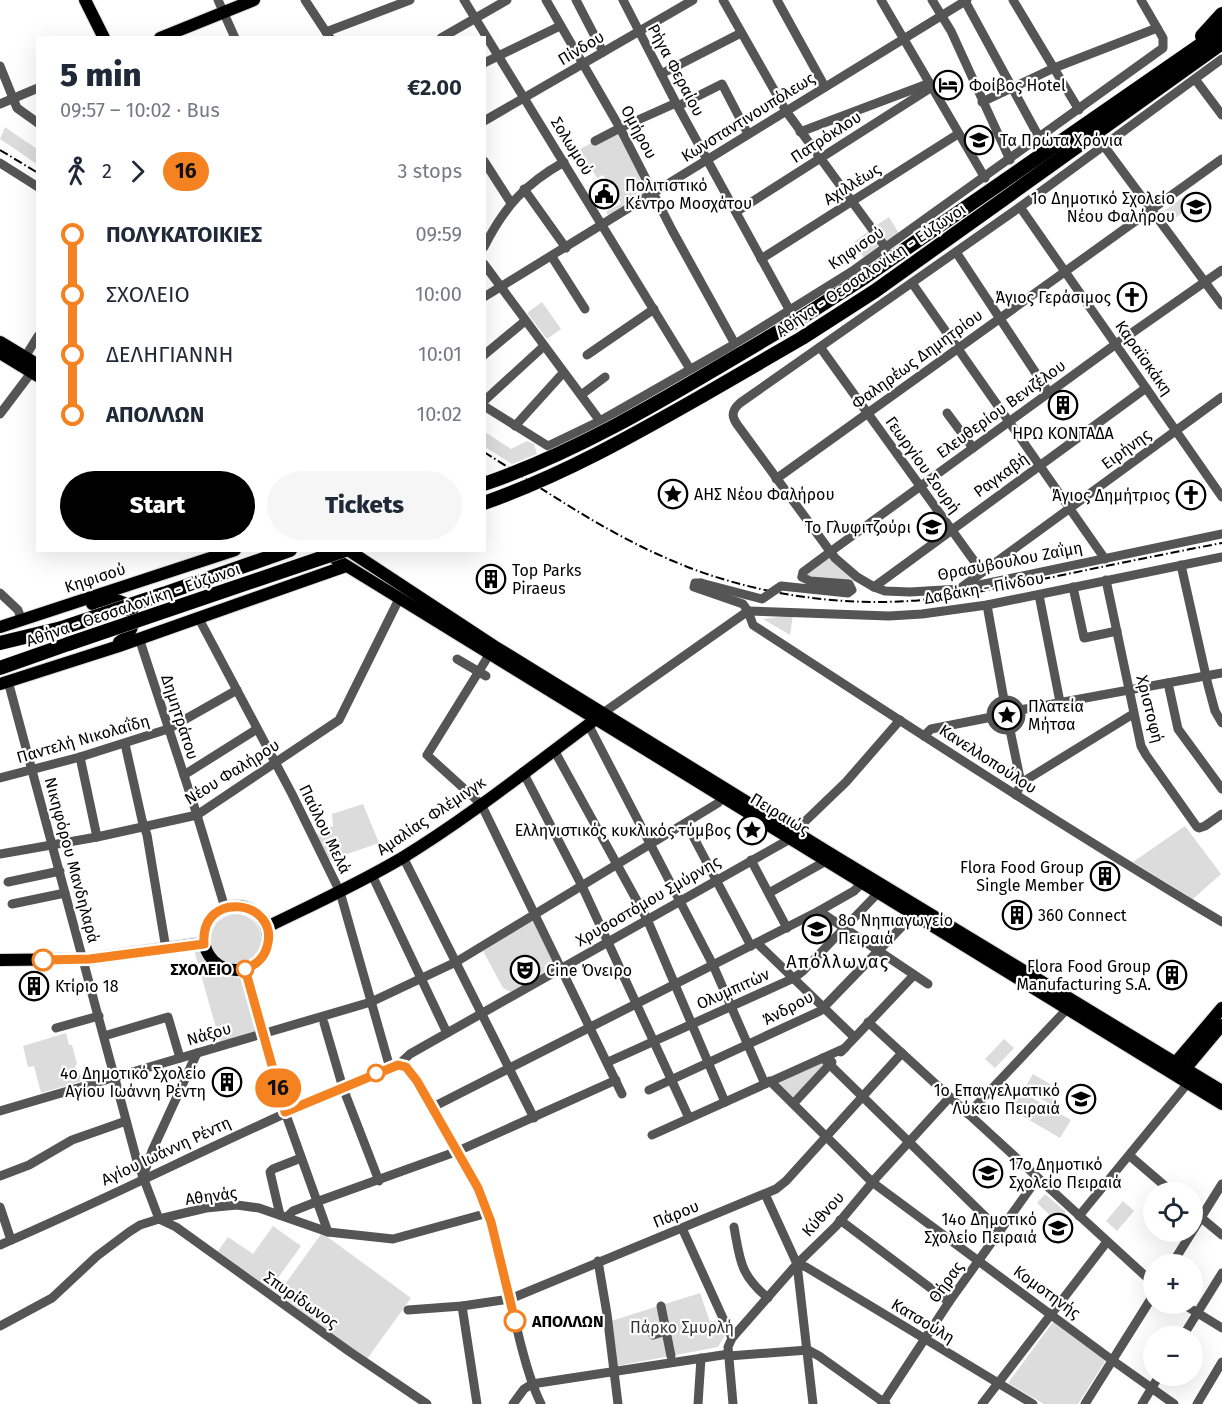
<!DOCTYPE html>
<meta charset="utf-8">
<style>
:root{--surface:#fff;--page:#f6f6f7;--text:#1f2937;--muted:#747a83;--accent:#000}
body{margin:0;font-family:"Fira Sans",sans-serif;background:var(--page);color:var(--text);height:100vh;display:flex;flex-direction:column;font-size:22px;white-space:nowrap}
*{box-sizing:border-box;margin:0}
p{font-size:20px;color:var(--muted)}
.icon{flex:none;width:33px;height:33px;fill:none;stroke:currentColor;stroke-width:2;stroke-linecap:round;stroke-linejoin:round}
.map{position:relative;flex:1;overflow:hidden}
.drawer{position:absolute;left:36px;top:36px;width:450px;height:516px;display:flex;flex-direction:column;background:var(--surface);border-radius:0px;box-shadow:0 6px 24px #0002}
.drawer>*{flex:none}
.badge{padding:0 12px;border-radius:20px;font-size:21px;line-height:39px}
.tools{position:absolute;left:1143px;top:1182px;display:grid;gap:12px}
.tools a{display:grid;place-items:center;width:60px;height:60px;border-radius:50%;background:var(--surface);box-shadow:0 6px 24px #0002;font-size:30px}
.map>.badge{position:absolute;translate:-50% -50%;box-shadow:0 0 0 3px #fff}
.legs{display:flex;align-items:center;gap:9px;height:66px;padding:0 24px;font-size:20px}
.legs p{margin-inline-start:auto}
.head{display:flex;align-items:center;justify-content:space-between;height:102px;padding:0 24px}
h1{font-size:33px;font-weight:800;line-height:45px}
.button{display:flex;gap:12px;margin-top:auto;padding:12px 24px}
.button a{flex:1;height:69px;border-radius:36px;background:var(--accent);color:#fff;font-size:24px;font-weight:800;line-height:69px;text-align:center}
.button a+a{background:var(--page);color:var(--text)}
ul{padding:0 24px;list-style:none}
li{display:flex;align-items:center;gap:21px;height:60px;font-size:22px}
li i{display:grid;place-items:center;width:9px;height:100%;margin:0 8px;background:currentColor}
li i::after{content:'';width:15px;height:15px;margin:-8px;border:4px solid;border-radius:50%;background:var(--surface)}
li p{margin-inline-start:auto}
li:first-child i{background:linear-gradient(#0000 50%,currentColor 0)}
li:last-child i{background:linear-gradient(currentColor 50%,#0000 0)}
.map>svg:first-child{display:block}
</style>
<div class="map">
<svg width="1222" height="1404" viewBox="0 0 1222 1404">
<rect width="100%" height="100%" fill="#fff"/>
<g fill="#dcdcdc">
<path d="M5,127L37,149V164L0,139Z"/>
<path d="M617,130L649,193L610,218L606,212L621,203L603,175L597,178L580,149Z"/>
<path d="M1187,194L1195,204L1171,221L1164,211Z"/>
<path d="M889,217L900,235L887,244L874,227Z"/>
<path d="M869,231L882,247L865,259L853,243Z"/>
<path d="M542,302L561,329L547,339L527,313Z"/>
<path d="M485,432L511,449L527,441L534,444L537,454L512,464L485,447Z"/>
<path d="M830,557L860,582L808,578L805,575Z"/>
<path d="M793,615L790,635L763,619Z"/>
<path d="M363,804L379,843L327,861L315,835L333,826L332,814Z"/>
<path d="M1185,826L1221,874L1193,899L1133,862Z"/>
<circle cx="236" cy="939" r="25"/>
<path d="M534,920L557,968L513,993L503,988L483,951Z"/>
<path d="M194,950H199C207,969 222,977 242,978L258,1031L220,1042Z"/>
<path d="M66,1033L69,1045H72L77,1064L75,1066L77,1074H80L82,1081L41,1093L34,1066L28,1067L23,1046Z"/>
<path d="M1004,1039L1014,1048L995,1068L985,1059Z"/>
<path d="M838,1054L794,1099L775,1082Z"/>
<path d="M1033,1074L1060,1090L1052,1105L1024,1089Z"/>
<path d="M1022,1092L1071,1120L1060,1138L1012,1110Z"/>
<path d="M1045,1194L1066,1212L1057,1222L1037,1203Z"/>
<path d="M1123,1201L1134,1211L1117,1231L1106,1221Z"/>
<path d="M273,1226L301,1246L270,1289L218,1251L228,1237L253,1254Z"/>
<path d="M322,1233L411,1298L367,1359L278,1294Z"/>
<path d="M700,1293L710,1322L720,1319L726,1333L718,1347L617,1366L611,1321Z"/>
<path d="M1053,1322L1106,1360L1078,1404H1044L1008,1383Z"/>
</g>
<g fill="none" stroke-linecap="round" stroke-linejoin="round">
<g stroke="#dbdbdb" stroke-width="14">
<g id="major">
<path d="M85,0L104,38"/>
<path d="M160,38L254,0"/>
<path d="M0,342L38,365"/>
<path d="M0,353L38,376"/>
<path d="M321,550L1222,1104"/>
<path d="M348,550L494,646L828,852L1222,1091"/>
<path d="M92,604C99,601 107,599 115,600C139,604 138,632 119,642"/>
<path d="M0,627L235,550"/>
<path d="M0,684L119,646L346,566"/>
<circle cx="236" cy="938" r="32"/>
<path d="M267,927C312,905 358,884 402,858C471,816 535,764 600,716"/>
<path d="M0,960L90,959L204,943"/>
<path d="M1171,1068L1222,1008"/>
<path d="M1181,1074L1222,1025"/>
</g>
</g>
<g stroke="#dbdbdb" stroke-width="15">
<g id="highway">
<path d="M1202,36L1222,14"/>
<path d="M793,323L865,277L1222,30"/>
<path d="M702,396L802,338L875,291L1222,43"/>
<path d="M163,594L290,550"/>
<path d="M0,643L62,628"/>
<path d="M0,668L68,644"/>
</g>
</g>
<g stroke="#555" stroke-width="9">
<path d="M218,0L235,38"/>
<path d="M305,0L330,38"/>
<path d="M464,0L690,369"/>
<path d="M546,0L620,128L672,230L735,344"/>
<path d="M576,0L603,52"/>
<path d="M623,0L676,103L790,311"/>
<path d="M723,0L786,111L886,248"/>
<path d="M777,0L825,87"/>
<path d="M881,0L985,178"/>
<path d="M932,0L951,31L1010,160"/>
<path d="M1013,0L1079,110"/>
<path d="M965,1L1040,139"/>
<path d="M326,32L410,0"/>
<path d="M441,38L507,0"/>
<path d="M1222,59L1020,207L740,403C730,412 732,418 739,427L835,558L857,577L874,587L885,591L910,592L960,589L1222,534"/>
<path d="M484,63L560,26"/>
<path d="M0,66L17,108L38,123"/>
<path d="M661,74L741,33"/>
<path d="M1195,79L1222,115"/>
<path d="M982,102L1054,68L1157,28"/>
<path d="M0,104L38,88"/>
<path d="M678,106L722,84L748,134"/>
<path d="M484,121L693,0"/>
<path d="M800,132L930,83"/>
<path d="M595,141L620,128L676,103"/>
<path d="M1104,146L1222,305"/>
<path d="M484,161L511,203"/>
<path d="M0,163L38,187"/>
<path d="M524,189L566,248"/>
<path d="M1020,207L1222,497"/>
<path d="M736,212L932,87"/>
<path d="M484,247C504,207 525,184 564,162"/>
<path d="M956,252L1049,393"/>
<path d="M552,257L585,309"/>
<path d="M761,259L958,134"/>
<path d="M484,264L600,421"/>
<path d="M912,283L1105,559"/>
<path d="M484,297L967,0"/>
<path d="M820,347L982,572"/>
<path d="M484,355L525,321"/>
<path d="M587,355L654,309"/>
<path d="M25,357L38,336"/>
<path d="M581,395L605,377"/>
<path d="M484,401L544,346"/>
<path d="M484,406L548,446L600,421L735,344L854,270L1163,48V38L1141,0"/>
<path d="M947,413L973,448"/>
<path d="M0,414L34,369"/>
<path d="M515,426L563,373"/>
<path d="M776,479L1222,159"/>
<path d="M1181,565L1208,685L1215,711L1222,723"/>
<path d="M802,577L803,572L830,552L1116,344L1222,270"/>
<path d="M1106,580L1141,746L1146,755L1197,827L1199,828L1205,826L1222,814"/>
<path d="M701,583H695L694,587L743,604L748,611L753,625C908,726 1063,827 1222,922"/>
<path d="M874,587L1146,388"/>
<path d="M962,587L1222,397"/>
<path d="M1073,587L1084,638L1117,631"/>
<path d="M0,593L18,610L22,621"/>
<path d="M1039,595L1060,702"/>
<path d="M987,605L1004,700"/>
<path d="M748,611L889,616L922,614L987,605L1222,557"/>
<path d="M198,617L292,794L340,892L390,1068"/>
<path d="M139,638L197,815L225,908"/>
<path d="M489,655L427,755L481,804L622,1094"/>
<path d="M457,659L486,676"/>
<path d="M8,681L137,1161L159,1219"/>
<path d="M1168,683L1178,729L1222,789"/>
<circle cx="1006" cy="715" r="15"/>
<path d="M1020,710L1222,673"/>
<path d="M603,713L748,611"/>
<path d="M588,724L713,965L765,1084"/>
<path d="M1010,730L1021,783"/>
<path d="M924,736L931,729L992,717"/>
<path d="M125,744L142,820L147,835L166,949"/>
<path d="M554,750L647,919L725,1102"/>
<path d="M80,757L97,837"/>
<path d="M523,772L582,886L689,1118"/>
<path d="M184,775L257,729"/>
<path d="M0,778L80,757L168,729L237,690"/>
<path d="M1016,795L1021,783L1133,714"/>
<path d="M686,823L751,946"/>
<path d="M795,831L846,782L900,720"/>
<path d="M0,854L97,837L197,815L339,720L399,599"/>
<path d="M403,857L534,1118"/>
<path d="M751,860L787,928"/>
<path d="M372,875L447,1033"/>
<path d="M8,882L60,871"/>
<path d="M769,893L826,861"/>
<path d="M12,904L65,893"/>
<path d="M819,911L928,984"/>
<path d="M757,943L854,1037"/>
<path d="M245,970L285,1112L328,1232"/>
<path d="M868,1022L1154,1284"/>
<path d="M324,1023L343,1088L379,1181"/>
<path d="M56,1028L99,1016"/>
<path d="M104,1036L168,1017L180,1058"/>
<path d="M841,1052L914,975"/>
<path d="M823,1058L1000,1231"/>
<path d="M608,1062L794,978L803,971L878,893"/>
<path d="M398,1065L410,1054L790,839"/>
<path d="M770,1081L872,1182L1112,1360L1174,1404"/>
<path d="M649,1090L820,1011L913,915"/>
<path d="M794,1103L832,1062"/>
<path d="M433,1107L819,911L854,891L862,883"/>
<path d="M0,1111L371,1002L456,962L718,803L722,798"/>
<path d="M968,1114L1067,1009"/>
<path d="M652,1135L845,1048"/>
<path d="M1130,1156L1172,1192"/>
<path d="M0,1176L29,1165L72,1140L126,1121"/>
<path d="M142,1179L152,1151L197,1053"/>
<path d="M765,1194L797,1264L813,1404"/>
<path d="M0,1207L11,1240"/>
<path d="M1192,1210L1222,1235"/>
<path d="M280,1215L270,1172L273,1169L301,1158"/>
<path d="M1079,1216L1188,1083"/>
<path d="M287,1217L293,1211L316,1202L458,1151L616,1080"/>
<path d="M159,1219L176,1227L350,1352L427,1404"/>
<path d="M840,1220L949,1302"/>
<path d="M734,1227C740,1260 740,1275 768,1298"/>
<path d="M682,1228L732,1338"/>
<path d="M0,1245C114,1196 224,1139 338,1090C349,1085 392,1064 401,1065C416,1068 476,1184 484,1204C503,1249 509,1301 522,1349C527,1368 532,1386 541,1404"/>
<path d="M598,1261L607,1314L618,1404"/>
<path d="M797,1264L806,1267L1033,1404"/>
<path d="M1172,1264L1222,1184"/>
<path d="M1183,1304L1222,1328"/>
<path d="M462,1306L477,1404"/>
<path d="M661,1306L671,1356"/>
<path d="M408,1310L462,1306L510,1299L776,1189L786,1181L902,1053"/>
<path d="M0,1326L52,1298L97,1256L129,1232L140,1225L159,1219L206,1208L237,1205L259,1208L328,1232L393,1239L488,1213"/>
<path d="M653,1335L666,1331"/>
<path d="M1183,1336L1222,1273"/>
<path d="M729,1356L808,1350L819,1356L886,1404"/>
<path d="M513,1404L524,1389L532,1384L729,1354"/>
<path d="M698,1404L701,1358"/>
<path d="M733,1404L728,1347L732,1338L797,1264L836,1226L876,1178L949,1098"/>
<path d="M882,1404L949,1302L1037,1179"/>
<path d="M982,1404L1106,1243"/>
<path d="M1085,1404L1154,1294"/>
<path d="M1142,1404L1159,1376"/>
<path d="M1197,1404L1222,1362"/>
</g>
<use href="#major" stroke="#000" stroke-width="12"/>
<use href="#highway" stroke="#000" stroke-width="14"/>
<g stroke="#000" stroke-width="2" stroke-dasharray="9 3 1.5 3" stroke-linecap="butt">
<path d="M0,150L38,173"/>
<path d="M484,452C546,491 606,533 673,561C745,592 831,606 909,601C956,598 1002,587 1048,578C1106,566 1164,554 1222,543"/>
</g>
<g stroke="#dbdbdb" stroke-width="15" stroke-linecap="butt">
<g id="highway-bridge">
<path d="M484,484C594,446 693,381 793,323"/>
<path d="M484,503C563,475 630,437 702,396"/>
<path d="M62,628L163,594"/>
<path d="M68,644L345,550"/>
</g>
</g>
<path stroke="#555" stroke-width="9" d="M701,583L762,599L781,586L848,593L852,590L849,584L810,581L802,577"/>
<use href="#highway-bridge" stroke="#000" stroke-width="14"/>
</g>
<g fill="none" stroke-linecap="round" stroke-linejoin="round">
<g stroke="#fff" stroke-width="14">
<path id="line-1" d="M43,960L90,959L204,944C200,888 281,900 267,947C264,958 255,966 245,969L285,1112L398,1065L406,1067L417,1081L478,1188L491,1222L515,1321"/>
</g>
<use href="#line-1" stroke="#f58220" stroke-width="9"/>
</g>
<defs>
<g id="hotel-ring" transform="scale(1.5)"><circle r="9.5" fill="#fff" stroke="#000" stroke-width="1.5"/><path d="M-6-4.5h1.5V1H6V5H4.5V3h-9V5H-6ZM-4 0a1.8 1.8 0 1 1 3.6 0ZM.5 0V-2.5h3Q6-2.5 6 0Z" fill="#000"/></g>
<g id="school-ring" transform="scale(1.5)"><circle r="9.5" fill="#fff" stroke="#000" stroke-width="1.5"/><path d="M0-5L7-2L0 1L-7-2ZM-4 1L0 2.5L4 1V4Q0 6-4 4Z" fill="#000"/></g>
<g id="civic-ring" transform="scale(1.5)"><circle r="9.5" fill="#fff" stroke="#000" stroke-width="1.5"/><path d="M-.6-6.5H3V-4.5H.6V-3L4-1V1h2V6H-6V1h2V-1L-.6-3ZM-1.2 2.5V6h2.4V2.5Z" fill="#000"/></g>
<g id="church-ring" transform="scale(1.5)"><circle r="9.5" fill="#fff" stroke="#000" stroke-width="1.5"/><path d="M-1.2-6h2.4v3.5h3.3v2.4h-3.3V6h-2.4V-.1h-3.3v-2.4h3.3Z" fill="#000"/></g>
<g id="building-ring" transform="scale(1.5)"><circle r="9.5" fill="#fff" stroke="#000" stroke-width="1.5"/><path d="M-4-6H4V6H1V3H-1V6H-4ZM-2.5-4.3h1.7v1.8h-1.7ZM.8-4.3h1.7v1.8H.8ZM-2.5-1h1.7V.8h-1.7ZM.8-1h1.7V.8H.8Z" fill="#000"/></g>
<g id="sight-ring" transform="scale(1.5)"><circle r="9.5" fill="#fff" stroke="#000" stroke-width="1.5"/><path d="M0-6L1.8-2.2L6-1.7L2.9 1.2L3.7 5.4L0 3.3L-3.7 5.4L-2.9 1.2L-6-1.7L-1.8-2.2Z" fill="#000"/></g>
<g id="theatre-ring" transform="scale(1.5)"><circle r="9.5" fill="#fff" stroke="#000" stroke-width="1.5"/><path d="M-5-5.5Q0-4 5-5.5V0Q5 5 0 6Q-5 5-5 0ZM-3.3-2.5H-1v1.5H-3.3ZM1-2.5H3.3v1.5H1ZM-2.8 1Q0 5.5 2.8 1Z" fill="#000"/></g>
</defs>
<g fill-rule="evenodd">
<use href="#hotel-ring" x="948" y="85"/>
<use href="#school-ring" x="979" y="140"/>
<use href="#civic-ring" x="604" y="194"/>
<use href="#school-ring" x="1196" y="207"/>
<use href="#church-ring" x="1132" y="297"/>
<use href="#building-ring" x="1063" y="405"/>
<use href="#sight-ring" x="673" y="494"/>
<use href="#church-ring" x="1191" y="495"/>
<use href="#school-ring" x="932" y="527"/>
<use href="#building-ring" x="491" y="579"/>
<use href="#sight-ring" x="1007" y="715"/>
<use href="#sight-ring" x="752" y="830"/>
<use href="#building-ring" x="1105" y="876"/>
<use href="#building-ring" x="1017" y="915"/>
<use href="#school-ring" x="817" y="929"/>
<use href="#theatre-ring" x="525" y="970"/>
<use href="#building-ring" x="1172" y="975"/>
<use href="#building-ring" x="34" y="986"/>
<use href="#building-ring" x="227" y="1082"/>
<use href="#school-ring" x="1081" y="1099"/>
<use href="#school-ring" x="988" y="1173"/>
<use href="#school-ring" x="1058" y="1228"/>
</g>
<g fill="#fff" stroke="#f58220" stroke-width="3">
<circle cx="43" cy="960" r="10"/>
<circle cx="245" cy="969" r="8"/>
<circle cx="376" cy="1073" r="8"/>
<circle cx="515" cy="1321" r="10"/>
</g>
<g text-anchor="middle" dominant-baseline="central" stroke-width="4.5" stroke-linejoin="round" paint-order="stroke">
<g font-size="16" fill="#000" stroke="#fff">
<text transform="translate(581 48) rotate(-31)">Πίνδου</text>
<text transform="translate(676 70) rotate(62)">Ρήγα Φεραίου</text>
<text transform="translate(748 117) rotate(-32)">Κωνσταντινουπόλεως</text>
<text transform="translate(639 132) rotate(62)">Ομήρου</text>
<text transform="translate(826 137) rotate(-33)">Πατρόκλου</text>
<text transform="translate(572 146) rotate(58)">Σολωμού</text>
<text transform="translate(852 184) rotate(-32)">Αχιλλέως</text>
<text transform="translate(856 248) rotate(-34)">Κηφισού</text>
<text transform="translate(871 270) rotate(-34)">Αθήνα - Θεσσαλονίκη - Εύζωνοι</text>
<text transform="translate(1144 358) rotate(55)">Καραϊσκάκη</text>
<text transform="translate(917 359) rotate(-36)">Φαληρέως Δημητρίου</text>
<text transform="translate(1001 409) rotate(-36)">Ελευθερίου Βενιζέλου</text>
<text transform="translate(1126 449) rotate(-36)">Ειρήνης</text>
<text transform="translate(923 465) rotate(54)">Γεωργίου Σουρή</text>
<text transform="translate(1001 475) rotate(-36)">Ραγκαβή</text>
<text transform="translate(1010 561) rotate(-11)">Θρασύβουλου Ζαΐμη</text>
<text transform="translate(95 578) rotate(-18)">Κηφισού</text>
<text transform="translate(984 588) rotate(-10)">Δαβάκη - Πίνδου</text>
<text transform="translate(133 605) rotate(-19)">Αθήνα - Θεσσαλονίκη - Εύζωνοι</text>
<text transform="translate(1150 709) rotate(76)">Χριστοφή</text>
<text transform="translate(180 717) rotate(72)">Δημητράτου</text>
<text transform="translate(83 739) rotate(-16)">Παντελή Νικολαΐδη</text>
<text transform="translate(988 759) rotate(33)">Κανελλοπούλου</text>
<text transform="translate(232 772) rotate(-32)">Νέου Φαλήρου</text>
<text transform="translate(780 814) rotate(31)">Πειραιώς</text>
<text transform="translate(431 816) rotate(-34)">Αμαλίας Φλέμινγκ</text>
<text transform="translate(325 829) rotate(64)">Παύλου Μελά</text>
<text transform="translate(72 860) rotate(75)">Νικηφόρου Μανδηλαρά</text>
<text transform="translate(648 901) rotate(-30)">Χρυσοστόμου Σμύρνης</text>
<text transform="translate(733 989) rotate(-24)">Ολυμπιτών</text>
<text transform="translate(788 1008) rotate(-28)">Άνδρου</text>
<text transform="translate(209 1034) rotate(-16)">Νάξου</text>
<text transform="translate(166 1151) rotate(-25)">Αγίου Ιωάννη Ρέντη</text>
<text transform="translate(211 1196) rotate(-8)">Αθηνάς</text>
<text transform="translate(676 1214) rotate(-22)">Πάρου</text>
<text transform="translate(823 1214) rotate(-48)">Κύθνου</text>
<text transform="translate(946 1282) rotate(-54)">Θήρας</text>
<text transform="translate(1047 1292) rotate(36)">Κομοτηνής</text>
<text transform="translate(301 1300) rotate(35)">Σπυρίδωνος</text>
<text transform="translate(923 1321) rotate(31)">Κατσούλη</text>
</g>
<g font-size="16" fill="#000" stroke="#fff" text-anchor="start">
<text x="969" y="85">Φοίβος Hotel</text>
<text x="1000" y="140">Τα Πρώτα Χρόνια</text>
<text x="625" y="185">Πολιτιστικό<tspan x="625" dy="18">Κέντρο Μοσχάτου</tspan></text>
<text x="1175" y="198" text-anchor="end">1ο Δημοτικό Σχολείο<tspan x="1175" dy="18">Νέου Φαλήρου</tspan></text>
<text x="1111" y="297" text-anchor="end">Άγιος Γεράσιμος</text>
<text x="1063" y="433" text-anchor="middle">ΗΡΩ ΚΟΝΤΑΔΑ</text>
<text x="694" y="494">ΑΗΣ Νέου Φαλήρου</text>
<text x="1170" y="495" text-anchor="end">Άγιος Δημήτριος</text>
<text x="911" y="527" text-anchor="end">Το Γλυφιτζούρι</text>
<text x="512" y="570">Top Parks<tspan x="512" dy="18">Piraeus</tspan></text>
<text x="1028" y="706">Πλατεία<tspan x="1028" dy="18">Μήτσα</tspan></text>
<text x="731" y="830" text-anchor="end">Ελληνιστικός κυκλικός τύμβος</text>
<text x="1084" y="867" text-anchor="end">Flora Food Group<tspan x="1084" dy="18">Single Member</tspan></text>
<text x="1038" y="915">360 Connect</text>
<text x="838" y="920">8ο Νηπιαγωγείο<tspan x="838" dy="18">Πειραιά</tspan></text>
<text x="1151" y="966" text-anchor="end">Flora Food Group<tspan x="1151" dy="18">Manufacturing S.A.</tspan></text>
<text x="546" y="970">Cine Όνειρο</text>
<text x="55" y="986">Κτίριο 18</text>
<text x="206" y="1073" text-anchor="end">4ο Δημοτικό Σχολείο<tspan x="206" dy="18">Αγίου Ιωάννη Ρέντη</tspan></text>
<text x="1060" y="1090" text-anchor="end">1ο Επαγγελματικό<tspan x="1060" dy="18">Λύκειο Πειραιά</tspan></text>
<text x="1009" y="1164">17ο Δημοτικό<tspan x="1009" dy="18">Σχολείο Πειραιά</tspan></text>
<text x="1037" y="1219" text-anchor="end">14ο Δημοτικό<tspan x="1037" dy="18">Σχολείο Πειραιά</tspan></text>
</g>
<g font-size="16" font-weight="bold" fill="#000" stroke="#fff" text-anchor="end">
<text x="232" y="969">ΣΧΟΛΕΙΟ</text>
<text x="532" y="1321" text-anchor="start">ΑΠΟΛΛΩΝ</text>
</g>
<g font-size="16" fill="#333" stroke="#fff">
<text x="682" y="1327">Πάρκο Σµυρλή</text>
</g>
<g font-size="18" letter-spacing="1.5" fill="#000" stroke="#fff">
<text x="838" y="962">Απόλλωνας</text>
</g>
</g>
</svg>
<div class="tools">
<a><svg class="icon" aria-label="locate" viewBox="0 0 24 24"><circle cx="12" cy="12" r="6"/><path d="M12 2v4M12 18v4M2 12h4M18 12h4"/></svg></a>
<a>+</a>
<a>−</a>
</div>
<b class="badge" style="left:278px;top:1088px;background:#f58220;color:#111">16</b>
<section class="drawer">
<div class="head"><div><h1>5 min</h1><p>09:57 – 10:02 · Bus</p></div><b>€2.00</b></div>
<div class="legs"><svg class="icon" aria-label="walk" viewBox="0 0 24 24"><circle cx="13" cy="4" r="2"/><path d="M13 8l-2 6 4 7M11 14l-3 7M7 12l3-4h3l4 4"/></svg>2<svg class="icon" aria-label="forward" viewBox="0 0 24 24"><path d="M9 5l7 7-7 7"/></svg><b class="badge" style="background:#f58220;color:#111">16</b><p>3 stops</p></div>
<ul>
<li><i style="color:#f58220"></i><b>ΠΟΛΥΚΑΤΟΙΚΙΕΣ</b><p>09:59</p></li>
<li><i style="color:#f58220"></i><span>ΣΧΟΛΕΙΟ</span><p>10:00</p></li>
<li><i style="color:#f58220"></i><span>ΔΕΛΗΓΙΑΝΝΗ</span><p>10:01</p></li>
<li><i style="color:#f58220"></i><b>ΑΠΟΛΛΩΝ</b><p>10:02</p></li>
</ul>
<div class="button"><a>Start</a><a>Tickets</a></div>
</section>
</div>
